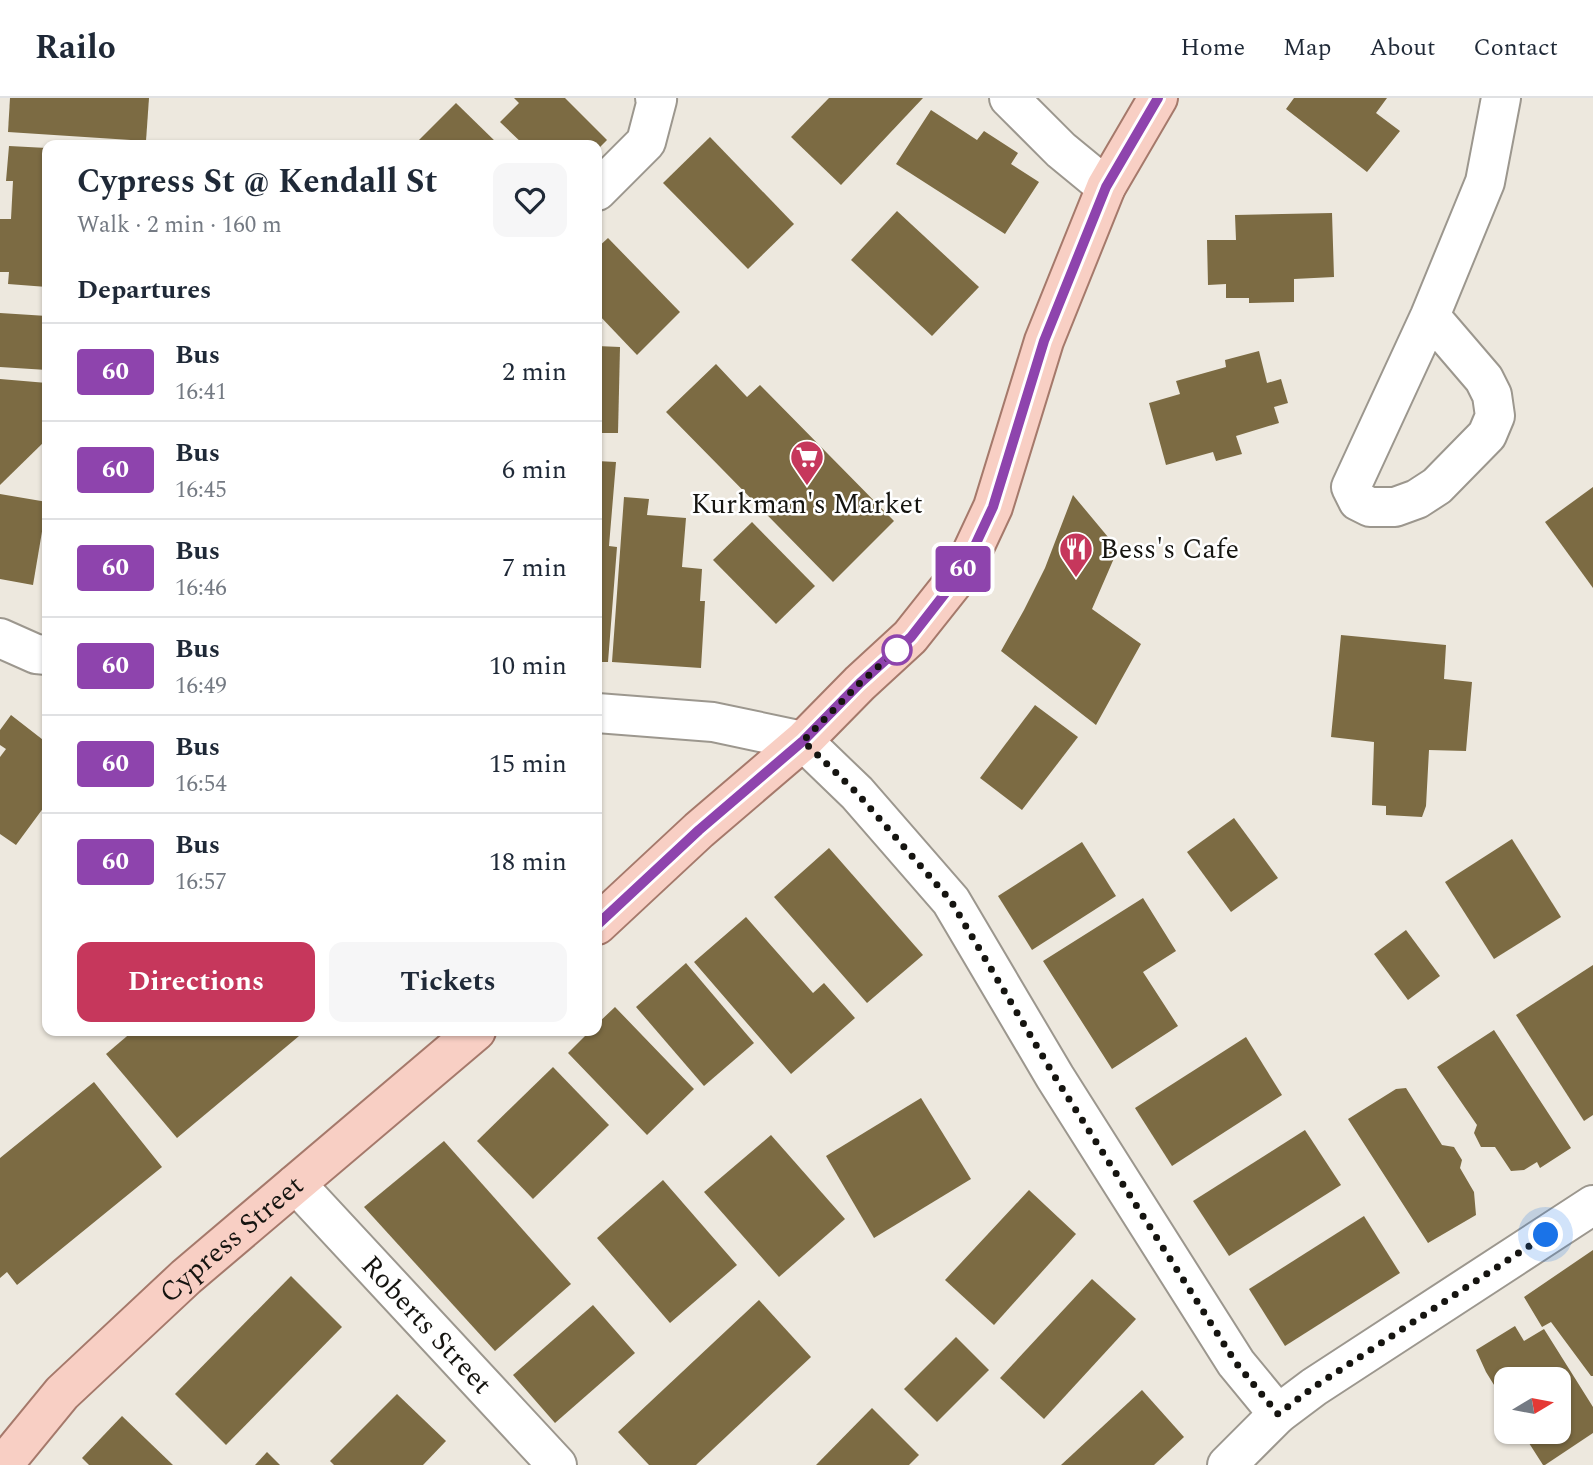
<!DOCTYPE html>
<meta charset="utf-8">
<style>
:root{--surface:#fff;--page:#f6f6f7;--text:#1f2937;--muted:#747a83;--line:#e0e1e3;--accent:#c6375c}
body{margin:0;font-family:Spectral,serif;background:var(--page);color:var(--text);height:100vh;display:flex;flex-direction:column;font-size:26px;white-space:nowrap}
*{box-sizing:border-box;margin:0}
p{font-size:23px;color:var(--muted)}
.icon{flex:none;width:38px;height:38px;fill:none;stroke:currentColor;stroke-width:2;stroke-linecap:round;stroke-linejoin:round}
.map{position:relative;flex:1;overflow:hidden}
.side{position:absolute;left:42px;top:42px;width:560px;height:896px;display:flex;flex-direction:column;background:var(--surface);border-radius:14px;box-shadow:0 2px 5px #0004}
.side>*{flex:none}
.badge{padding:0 14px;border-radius:5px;font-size:24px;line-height:46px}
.needle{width:46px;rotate:80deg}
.buttons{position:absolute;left:1494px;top:1269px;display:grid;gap:14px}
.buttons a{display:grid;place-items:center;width:77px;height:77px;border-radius:14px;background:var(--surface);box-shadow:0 2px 5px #0004;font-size:35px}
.you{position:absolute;width:35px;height:35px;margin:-18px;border:5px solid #fff;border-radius:50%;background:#1a73e8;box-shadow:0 0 0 10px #1a73e833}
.map>.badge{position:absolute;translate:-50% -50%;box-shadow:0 0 0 4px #fff}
h2{padding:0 35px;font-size:26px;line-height:63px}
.round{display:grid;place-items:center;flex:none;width:74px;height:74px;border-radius:14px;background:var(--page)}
.headline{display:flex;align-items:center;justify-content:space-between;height:119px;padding:0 35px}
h1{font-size:33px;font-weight:700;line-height:52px}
.action{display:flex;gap:14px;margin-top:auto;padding:14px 35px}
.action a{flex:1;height:80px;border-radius:14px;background:var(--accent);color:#fff;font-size:28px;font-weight:700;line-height:80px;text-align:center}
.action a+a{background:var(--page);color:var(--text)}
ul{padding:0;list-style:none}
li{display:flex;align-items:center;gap:21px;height:98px;padding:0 35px;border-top:2px solid var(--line)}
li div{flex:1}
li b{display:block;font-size:26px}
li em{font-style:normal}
li .badge{min-width:77px;font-weight:700;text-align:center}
header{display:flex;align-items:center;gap:42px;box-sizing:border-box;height:98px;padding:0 35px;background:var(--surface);border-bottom:2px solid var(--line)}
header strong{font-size:33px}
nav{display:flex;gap:38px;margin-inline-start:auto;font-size:24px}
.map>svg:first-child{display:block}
</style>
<header>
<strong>Railo</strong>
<nav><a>Home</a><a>Map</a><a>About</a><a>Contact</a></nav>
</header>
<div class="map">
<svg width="1593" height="1367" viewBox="0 0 1593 1367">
<rect width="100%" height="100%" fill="#ede8de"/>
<g fill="#7c6b43">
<path d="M10,0H149L146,43L8,34Z"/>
<path d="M514,0H565L607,42L597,52V47H524L500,24L519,5Z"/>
<path d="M829,0H923L841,87L791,39Z"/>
<path d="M1294,0H1387L1376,15L1400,33L1367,74L1286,11Z"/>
<path d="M456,5L499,47H414Z"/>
<path d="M931,12L977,42L984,33L1018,55L1011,66L1039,84L1005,136L896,66Z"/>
<path d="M710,39L794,126L748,171L663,85Z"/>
<path d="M9,48L47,50V189L8,186L9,174H0V121H11L13,83H6Z"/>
<path d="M897,113L979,189L932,238L851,162Z"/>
<path d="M1332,115L1334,179L1294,181V204L1249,205V200H1226V186L1208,187L1207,142H1236L1235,117Z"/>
<path d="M608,140L680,214L637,257L597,215V150Z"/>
<path d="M0,215L47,218V272L0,269Z"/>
<path d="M597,248L620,249L618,335H597Z"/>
<path d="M1259,253L1267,285L1281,281L1288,305L1274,309L1279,325L1236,338L1242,356L1216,363L1213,354L1166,367L1149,305L1180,296L1176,283L1226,269L1225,262Z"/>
<path d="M716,266L747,299L760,287L894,423L833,484L666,314Z"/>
<path d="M0,281L47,285V341L0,387Z"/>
<path d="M597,363L616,364L609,448L617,449L608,564H597Z"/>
<path d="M1593,389V490L1545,424Z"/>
<path d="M0,396L47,404L33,487L0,481Z"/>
<path d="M1073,397L1118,451L1092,511L1141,546L1096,627L1001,553L1024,512L1045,470Z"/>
<path d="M624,399L649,401L647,417L686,420L682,469L702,471L700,503H705L701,570L612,564Z"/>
<path d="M752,424L815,488L776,526L713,462Z"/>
<path d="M1341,537L1446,547L1444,581L1472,584L1466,653L1429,652L1426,708L1422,719L1386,717V708L1372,707L1374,644L1331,639Z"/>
<path d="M1035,607L1078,639L1022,712L980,680Z"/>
<path d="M11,617L47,645V705L16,747L0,736V659L6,651L0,647V632Z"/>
<path d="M1234,720L1278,780L1231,814L1187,754Z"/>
<path d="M1512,741L1561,819L1494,861L1445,784Z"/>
<path d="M1082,744L1116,798L1032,852L998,798Z"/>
<path d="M829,750L923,857L867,905L774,799Z"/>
<path d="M1143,800L1176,853L1143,874L1178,928L1112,971L1043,863Z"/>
<path d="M746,819L813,895L824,885L855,920L791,976L694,864Z"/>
<path d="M1406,832L1440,878L1408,902L1374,856Z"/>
<path d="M686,865L754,945L704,988L636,909Z"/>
<path d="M1593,867V1017L1584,1023L1516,917Z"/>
<path d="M615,909L694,991L647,1037L568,955L590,933H597V926Z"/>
<path d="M1494,932L1571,1050L1540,1070L1537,1064L1524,1072L1511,1073L1495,1049H1481L1474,1035L1477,1027L1437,969Z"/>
<path d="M133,933H305L177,1040L106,956Z"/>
<path d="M1246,939L1282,997L1172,1068L1135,1010Z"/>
<path d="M553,969L609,1027L533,1101L477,1043Z"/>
<path d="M94,984L162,1069L17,1187L7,1174L0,1180V1060Z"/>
<path d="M1406,990L1442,1047L1454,1049L1462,1062L1460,1070L1474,1094L1476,1117L1428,1145L1348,1021L1396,991Z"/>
<path d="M921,1000L971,1081L874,1140L826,1058Z"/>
<path d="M1305,1032L1341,1087L1229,1158L1193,1103Z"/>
<path d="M771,1037L845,1121L779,1179L704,1094Z"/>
<path d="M444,1043L571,1186L495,1253L364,1109Z"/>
<path d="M663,1082L737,1167L670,1225L597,1140Z"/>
<path d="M1029,1092L1076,1136L994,1227L945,1182Z"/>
<path d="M1364,1118L1400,1175L1285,1248L1249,1191Z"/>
<path d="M1593,1152V1278H1591L1551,1224L1542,1229L1524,1199Z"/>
<path d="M291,1178L342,1229L226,1347L175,1296Z"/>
<path d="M1092,1181L1136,1221L1044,1321L1000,1280Z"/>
<path d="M759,1202L811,1259L696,1367H649L618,1334Z"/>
<path d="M593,1207L635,1255L555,1325L513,1277Z"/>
<path d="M1515,1228L1524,1243L1544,1231L1593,1309V1335L1545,1367H1543L1522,1334H1559V1281H1507V1308L1486,1274L1476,1252Z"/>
<path d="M956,1239L989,1272L937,1324L904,1291Z"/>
<path d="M1142,1292L1184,1339L1154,1367H1061Z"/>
<path d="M397,1296L446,1343L423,1367H334L330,1363Z"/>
<path d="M872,1310L919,1357L909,1367H816Z"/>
<path d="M122,1318L173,1367H89L82,1360Z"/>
<path d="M267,1354L280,1367H255Z"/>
</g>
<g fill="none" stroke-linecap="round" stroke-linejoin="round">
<g stroke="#9c978e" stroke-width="42">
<g id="minor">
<path d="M1009,0L1061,52L1106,89"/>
<path d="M597,93L646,44L657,2L655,0"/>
<path d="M1430,218L1484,281L1492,297L1495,318L1487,337L1437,388L1417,401L1395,409H1370L1358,403L1351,389L1430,218L1485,84L1501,0"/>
<path d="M0,540L36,556L47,557"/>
<path d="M597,615L713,624L803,643L857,695L951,803L1055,979L1236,1265L1278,1316"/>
<path id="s1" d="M296,1086L557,1367"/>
<path d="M1227,1367L1278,1316L1314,1289L1593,1107"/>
</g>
</g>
<g stroke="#a5796b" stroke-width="42">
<g id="major">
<path d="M597,827L699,732L803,643L860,585L910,539L964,471L993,409L1044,243L1106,89L1158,0"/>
<path id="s2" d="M3,1367L62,1295L186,1179L476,933"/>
</g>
</g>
<use href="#minor" stroke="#fff" stroke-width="38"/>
<use href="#major" stroke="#f8cfc4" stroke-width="38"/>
</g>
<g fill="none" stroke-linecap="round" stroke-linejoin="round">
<g stroke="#fff" stroke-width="16">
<path id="line" d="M597,827L699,732L803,643L860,585L911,539L964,471L993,409L1044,243L1106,89L1158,0"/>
</g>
<use href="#line" stroke="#8e44ad" stroke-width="10"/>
<path stroke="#151410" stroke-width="7" stroke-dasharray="0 12.6" d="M897,552L860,585L803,643L857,695L951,803L1055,979L1236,1265L1278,1316L1314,1289L1546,1137"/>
</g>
<defs>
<g id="supermarket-pin" transform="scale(1.75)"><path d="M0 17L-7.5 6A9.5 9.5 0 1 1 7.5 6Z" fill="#c6375c" stroke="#fff"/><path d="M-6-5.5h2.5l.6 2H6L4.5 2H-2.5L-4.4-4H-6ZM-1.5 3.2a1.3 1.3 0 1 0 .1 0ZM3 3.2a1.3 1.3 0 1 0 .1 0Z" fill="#fff"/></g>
<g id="restaurant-pin" transform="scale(1.75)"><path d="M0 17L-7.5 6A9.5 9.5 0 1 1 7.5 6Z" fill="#c6375c" stroke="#fff"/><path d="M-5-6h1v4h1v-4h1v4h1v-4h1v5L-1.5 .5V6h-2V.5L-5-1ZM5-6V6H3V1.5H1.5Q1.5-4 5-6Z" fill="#fff"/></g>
</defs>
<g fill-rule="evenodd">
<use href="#supermarket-pin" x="807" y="359"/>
<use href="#restaurant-pin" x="1076" y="451"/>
</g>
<circle fill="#fff" stroke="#8e44ad" stroke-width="3.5" cx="897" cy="552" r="14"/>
<g text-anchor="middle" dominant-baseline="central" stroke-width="5" stroke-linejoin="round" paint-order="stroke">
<g font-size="28" fill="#151410" stroke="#fff">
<text x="807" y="406">Kurkman's Market</text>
<text x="1100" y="451" text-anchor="start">Bess's Cafe</text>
</g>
<g font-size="28" fill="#151410" stroke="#fff">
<text stroke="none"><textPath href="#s2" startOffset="322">Cypress Street</textPath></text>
<text stroke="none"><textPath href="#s1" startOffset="192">Roberts Street</textPath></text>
</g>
</g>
</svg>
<div class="buttons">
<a><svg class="needle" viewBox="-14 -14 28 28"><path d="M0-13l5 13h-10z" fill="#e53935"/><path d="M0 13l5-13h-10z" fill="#747a83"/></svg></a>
</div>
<div class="you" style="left:1546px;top:1137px"></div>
<b class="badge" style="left:963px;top:471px;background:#8e44ad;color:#fff">60</b>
<section class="side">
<div class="headline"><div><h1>Cypress St @ Kendall St</h1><p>Walk · 2 min · 160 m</p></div><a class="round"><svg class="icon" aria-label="heart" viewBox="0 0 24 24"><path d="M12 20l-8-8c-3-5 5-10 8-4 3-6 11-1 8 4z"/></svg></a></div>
<h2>Departures</h2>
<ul>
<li><span class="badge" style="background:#8e44ad;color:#fff">60</span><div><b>Bus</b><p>16:41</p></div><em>2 min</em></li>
<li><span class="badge" style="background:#8e44ad;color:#fff">60</span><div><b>Bus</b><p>16:45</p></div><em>6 min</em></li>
<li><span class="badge" style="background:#8e44ad;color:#fff">60</span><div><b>Bus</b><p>16:46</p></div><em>7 min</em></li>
<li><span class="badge" style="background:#8e44ad;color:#fff">60</span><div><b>Bus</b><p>16:49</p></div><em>10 min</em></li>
<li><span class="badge" style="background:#8e44ad;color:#fff">60</span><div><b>Bus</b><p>16:54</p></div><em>15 min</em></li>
<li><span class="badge" style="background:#8e44ad;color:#fff">60</span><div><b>Bus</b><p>16:57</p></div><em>18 min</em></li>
</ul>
<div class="action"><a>Directions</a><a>Tickets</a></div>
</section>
</div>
